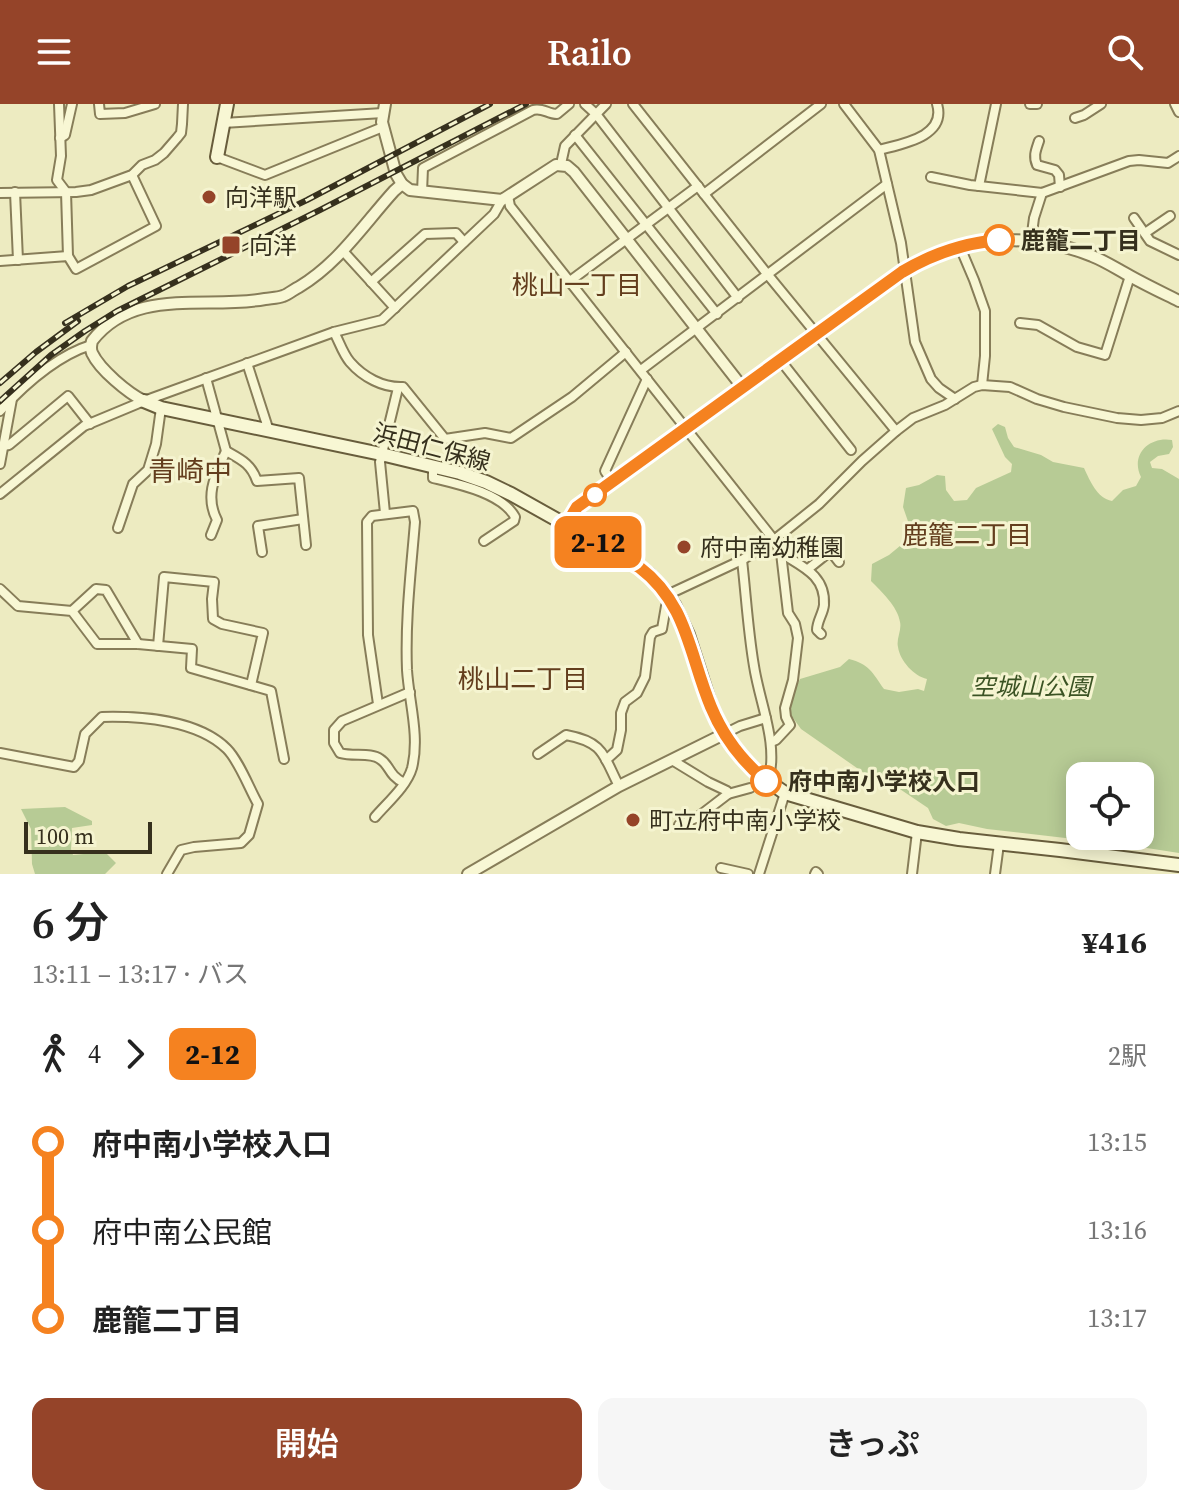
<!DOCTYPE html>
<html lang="ja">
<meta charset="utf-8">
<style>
:root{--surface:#fff;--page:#f6f6f6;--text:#222;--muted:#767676;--accent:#954429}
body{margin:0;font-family:"Source Serif 4","Noto Sans JP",serif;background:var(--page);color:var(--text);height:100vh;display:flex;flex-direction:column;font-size:30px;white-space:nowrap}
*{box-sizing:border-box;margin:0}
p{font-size:26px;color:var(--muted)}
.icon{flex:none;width:44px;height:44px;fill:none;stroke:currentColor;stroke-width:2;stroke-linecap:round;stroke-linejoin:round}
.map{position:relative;height:770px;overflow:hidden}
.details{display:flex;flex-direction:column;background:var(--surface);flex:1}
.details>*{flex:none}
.badge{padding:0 16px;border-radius:12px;font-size:28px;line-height:52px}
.buttons{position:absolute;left:1066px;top:658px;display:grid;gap:16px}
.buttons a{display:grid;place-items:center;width:88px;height:88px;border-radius:16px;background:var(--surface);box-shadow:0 4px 20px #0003;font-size:40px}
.scale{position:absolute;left:24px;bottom:20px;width:128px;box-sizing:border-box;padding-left:8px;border:4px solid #36301d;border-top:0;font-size:22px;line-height:28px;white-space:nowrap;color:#36301d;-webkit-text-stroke:6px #f5f4d0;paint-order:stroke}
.map>.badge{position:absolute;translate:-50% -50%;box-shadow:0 0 0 4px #fff}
.legs{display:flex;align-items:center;gap:12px;height:88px;padding:0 32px;font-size:26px}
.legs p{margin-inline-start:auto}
.summary{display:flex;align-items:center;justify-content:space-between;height:136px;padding:0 32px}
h1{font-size:44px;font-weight:600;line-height:60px}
.primary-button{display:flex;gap:16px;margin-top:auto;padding:16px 32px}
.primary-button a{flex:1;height:92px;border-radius:16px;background:var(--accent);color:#fff;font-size:32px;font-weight:600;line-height:92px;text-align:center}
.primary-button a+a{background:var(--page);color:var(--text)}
ul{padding:0 32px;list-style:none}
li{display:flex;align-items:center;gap:28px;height:88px;font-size:30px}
li i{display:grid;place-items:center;width:12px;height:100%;margin:0 10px;background:currentColor}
li i::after{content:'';width:20px;height:20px;margin:-10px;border:6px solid;border-radius:50%;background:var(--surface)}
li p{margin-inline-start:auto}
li:first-child i{background:linear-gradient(#0000 50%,currentColor 0)}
li:last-child i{background:linear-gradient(currentColor 50%,#0000 0)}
header{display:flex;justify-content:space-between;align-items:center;height:104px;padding:0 32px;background:var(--accent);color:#fff;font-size:36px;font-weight:600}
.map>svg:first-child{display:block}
</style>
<header><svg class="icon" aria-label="menu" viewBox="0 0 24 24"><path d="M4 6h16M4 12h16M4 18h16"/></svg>Railo<svg class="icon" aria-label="search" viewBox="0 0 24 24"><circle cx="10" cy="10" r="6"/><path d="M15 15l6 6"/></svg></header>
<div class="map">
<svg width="1179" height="770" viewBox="0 0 1179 770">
<rect width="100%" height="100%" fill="#edebc1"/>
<g fill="#b7cb95" fill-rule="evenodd">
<path d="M998,320L1005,323L1008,334L1014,343L1041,351L1053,358L1084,364C1090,377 1097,394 1112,397L1123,386L1136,382L1141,373C1130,351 1149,332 1172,336L1173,343L1169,350L1158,352L1150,358L1152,364L1162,365L1179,375V749L1134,742L987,725L959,719L946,722L933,715L928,704L879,671H867L801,625L791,611L790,595L800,575L840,563L849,555C869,560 872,568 884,585L899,588L918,585L924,587L927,575C914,572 900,557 898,543C896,535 902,526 900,518C898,503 881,487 871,477L872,460L889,451L906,437L910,423L903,403L906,384L919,381L937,371L945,372L946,386L954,397L967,396L976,384L1011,368L1012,360L1005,353L992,325ZM1080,672H1140V732H1080Z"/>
<path d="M65,703L92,717V721L72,724L71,745L73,751L105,748L116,759L105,770H35L32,760L31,725L21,705Z"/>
</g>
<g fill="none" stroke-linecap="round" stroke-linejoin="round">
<g stroke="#877d59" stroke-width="12">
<g id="minor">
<path d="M59,0L61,52L57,76L66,88L68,152"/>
<path d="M99,0L100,10L125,9L155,0"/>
<path d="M585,0L596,10L738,194"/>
<path d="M633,0L768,171L896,327"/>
<path d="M844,0L879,46L901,139L915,238L931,275L939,284L955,295"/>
<path d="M1030,0H1037"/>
<path d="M1175,0L1179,8"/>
<path d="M1075,14L1084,11L1101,0"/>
<path d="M223,19L383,9"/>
<path d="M575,31L717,210"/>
<path d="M60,34L65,31L72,0"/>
<path d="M1039,37C1036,46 1033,52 1037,61L1055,66L1059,71L1060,83"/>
<path d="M879,46C901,40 947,33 937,0"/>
<path d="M217,53L265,71L383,23"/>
<path d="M561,60L565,42L606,0"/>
<path d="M931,73L970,81L1042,89L1129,57L1139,56L1168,59L1179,52"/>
<path d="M979,82L996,0"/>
<path d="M15,88L18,156"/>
<path d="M422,88L423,64L533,6C542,3 548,10 557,10L569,0"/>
<path d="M0,89L76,88L91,86L132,71L142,61L155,56L164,49L177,34L181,29L182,20L183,0"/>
<path d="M704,90L821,0"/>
<path d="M508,92L510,102L774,436L781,449L788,509L795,520L798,534L793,576L785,604L786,613L790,621L776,636L771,638"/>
<path d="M1134,114L1150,137L1179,151"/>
<path d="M1145,129L1170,112"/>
<path d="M1031,137L1034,114L1042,89"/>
<path d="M960,143L974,176L985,207V252L982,281"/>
<path d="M343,147L395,204"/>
<path d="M0,157L68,152L76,165L156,122L132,71"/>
<path d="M570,177L698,82"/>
<path d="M371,178L425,130L456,129L464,138"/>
<path d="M1020,219L1038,221L1077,243L1105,251L1130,172"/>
<path d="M334,228C339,237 343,250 350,258C363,273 383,284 403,283L445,335L485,329L511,334L572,293L626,248"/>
<path d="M781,257L851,346"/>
<path d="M247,259L269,327"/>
<path d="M641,266L887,80"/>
<path d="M206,274L226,347"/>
<path d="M0,307C25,280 56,252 91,241"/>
<path d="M3,342L9,341L68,292L90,320"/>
<path d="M0,360L12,295"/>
<path d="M433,362V374C458,380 502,389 515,413L514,417L484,437"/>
<path d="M613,379L605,367L647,275"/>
<path d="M0,390L84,322L144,297L334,228L382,216L494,110L502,96"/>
<path d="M385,409L380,358L398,284"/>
<path d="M118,424L133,380L148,366L156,340L161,304"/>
<path d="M211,431L217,416C204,391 216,370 226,347C242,356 251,360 257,377L299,374L306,441"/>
<path d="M262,448L258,422L303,415"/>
<path d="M781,449C801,462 826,471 824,501C823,510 817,517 817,526L821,530"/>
<path d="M742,456C746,491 748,527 754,562C760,601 779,639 768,679"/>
<path d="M808,465L828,449H832L839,458"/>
<path d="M0,485L18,502L72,507L97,540H138L192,545L191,564L271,587L284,655"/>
<path d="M667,491L742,456L774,436L819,400L862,357L896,327L913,314L945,301L974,283L982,281L1010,283L1037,295L1064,303L1117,314L1141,316L1162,314L1179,307"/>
<path d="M72,507L96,485L106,486L138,540"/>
<path d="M158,542L164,473L214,478L212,495L213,515L222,520L263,529L251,581"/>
<path d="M724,630L740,622L766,614"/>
<path d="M0,649L74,663L79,657L85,630L102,613C141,612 198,616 227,645C239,657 249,684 258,700L249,731L241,739L194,743L181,746L167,770"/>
<path d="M538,650L566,631C604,638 603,651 619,682"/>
<path d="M606,656L617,646L621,626V609L625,598L637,589L645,573L650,533L653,528L662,525L666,502L671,497"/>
<path d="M672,656L708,678L727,687L728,690L698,713L679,721"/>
<path d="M404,679C388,671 390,661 380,655C371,648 353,653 340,649L334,639V626L342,617L410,588"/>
<path d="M728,690L750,684"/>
<path d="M375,713C387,699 407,682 412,664C420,632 409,598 407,566C405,516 411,467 415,418L413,407L372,412L367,418L368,531L378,600"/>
<path d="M721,764L748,770"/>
<path d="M759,770L785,689"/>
<path d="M815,770L816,768L818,770"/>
<path d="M912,770L917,728"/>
<path d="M995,770L999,740"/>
</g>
</g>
<g stroke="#877d59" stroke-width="14">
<g id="tertiary">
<path d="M385,0L382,18L396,70L402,80L410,86L502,96L556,61L567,62L574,68L743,284"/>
<path d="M144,297C128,289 100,266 92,249C90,244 91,242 92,237C134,182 207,206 265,195C271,194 278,194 283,192C289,190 294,185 299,183C339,159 364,120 394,87L402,80"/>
<path d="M567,420L577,403L762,271L892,174C952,135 1024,124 1092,152C1105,157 1117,165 1130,172C1146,181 1163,189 1179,197"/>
<path d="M468,770L619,682L724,630"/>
</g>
</g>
<g stroke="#685d3c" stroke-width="16">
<g id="secondary">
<path d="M217,53L227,0"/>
<path d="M144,297L161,304L381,350L460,369L486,378L511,390L627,455L650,471L674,501L688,531L711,603L724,630L741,652L759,671L785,689L917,728L959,735L1060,746L1179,761"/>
</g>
</g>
<use href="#minor" stroke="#f8f7d4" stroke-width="8"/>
<use href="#tertiary" stroke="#f8f7d4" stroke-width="10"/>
<use href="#secondary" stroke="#f8f7d4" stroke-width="12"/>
<g stroke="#36301d" stroke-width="6">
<g id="rail">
<path d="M65,219L128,182L307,96L490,0"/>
<path d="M0,279L36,248L78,217"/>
<path d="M0,297L51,251L85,227L117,207L320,106L526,0"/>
</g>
</g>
<use href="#rail" stroke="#f5f4d0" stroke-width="3" stroke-dasharray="9" stroke-linecap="butt"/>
</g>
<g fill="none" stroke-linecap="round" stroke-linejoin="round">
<g stroke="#fff" stroke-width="18">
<path id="line-1" d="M766,677C742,657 723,632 711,603C689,551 688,500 639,463L567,420L577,403L902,168C932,150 964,139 999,136"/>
</g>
<use href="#line-1" stroke="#f58220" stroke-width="12"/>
</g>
<g fill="#954429" stroke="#f5f4d0" stroke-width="3">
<circle cx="209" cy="93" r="8"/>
<rect x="221" y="131" width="20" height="20" rx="4"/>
<circle cx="684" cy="443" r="8"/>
<circle cx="633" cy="716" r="8"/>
</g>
<g fill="#fff" stroke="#f58220" stroke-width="4">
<circle cx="999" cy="136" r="14"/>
<circle cx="595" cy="391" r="10"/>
<circle cx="766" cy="677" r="14"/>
</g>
<g text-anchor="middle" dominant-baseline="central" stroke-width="6" stroke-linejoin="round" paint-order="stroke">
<g font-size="24" fill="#36301d" stroke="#f5f4d0" text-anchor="start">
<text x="225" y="93">向洋駅</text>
<text x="249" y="141">向洋</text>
<text x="700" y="443">府中南幼稚園</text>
<text x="649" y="716">町立府中南小学校</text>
</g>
<g font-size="24" font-weight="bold" fill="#36301d" stroke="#f5f4d0" text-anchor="start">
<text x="1021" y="136">鹿籠二丁目</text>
<text x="788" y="677">府中南小学校入口</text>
</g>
<g font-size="24" fill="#36301d" stroke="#f5f4d0">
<text transform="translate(432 343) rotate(15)">浜田仁保線</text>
</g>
<g font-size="24" font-style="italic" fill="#3b5324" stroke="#f5f4d0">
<text x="1031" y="582">空城山公園</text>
</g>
<g font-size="26" fill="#633d1d" stroke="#f5f4d0">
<text x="577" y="181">桃山一丁目</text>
<text x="967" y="431">鹿籠二丁目</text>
<text x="523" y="575">桃山二丁目</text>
</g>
<g font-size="28" fill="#633d1d" stroke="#f5f4d0">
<text x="190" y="367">青崎中</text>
</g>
</g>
</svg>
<div class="buttons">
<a><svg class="icon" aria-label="locate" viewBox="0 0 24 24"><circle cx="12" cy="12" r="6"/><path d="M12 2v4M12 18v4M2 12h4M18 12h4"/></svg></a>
</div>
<div class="scale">100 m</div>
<b class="badge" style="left:598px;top:438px;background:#f58220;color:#111">2-12</b>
</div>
<section class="details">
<div class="summary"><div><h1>6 分</h1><p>13:11 – 13:17 · バス</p></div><b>¥416</b></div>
<div class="legs"><svg class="icon" aria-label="walk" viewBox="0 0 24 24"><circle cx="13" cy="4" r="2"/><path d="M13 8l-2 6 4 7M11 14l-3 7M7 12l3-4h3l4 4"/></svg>4<svg class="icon" aria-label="forward" viewBox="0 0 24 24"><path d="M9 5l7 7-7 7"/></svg><b class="badge" style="background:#f58220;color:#111">2-12</b><p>2駅</p></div>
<ul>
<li><i style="color:#f58220"></i><b>府中南小学校入口</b><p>13:15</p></li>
<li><i style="color:#f58220"></i><span>府中南公民館</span><p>13:16</p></li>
<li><i style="color:#f58220"></i><b>鹿籠二丁目</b><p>13:17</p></li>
</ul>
<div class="primary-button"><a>開始</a><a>きっぷ</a></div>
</section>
